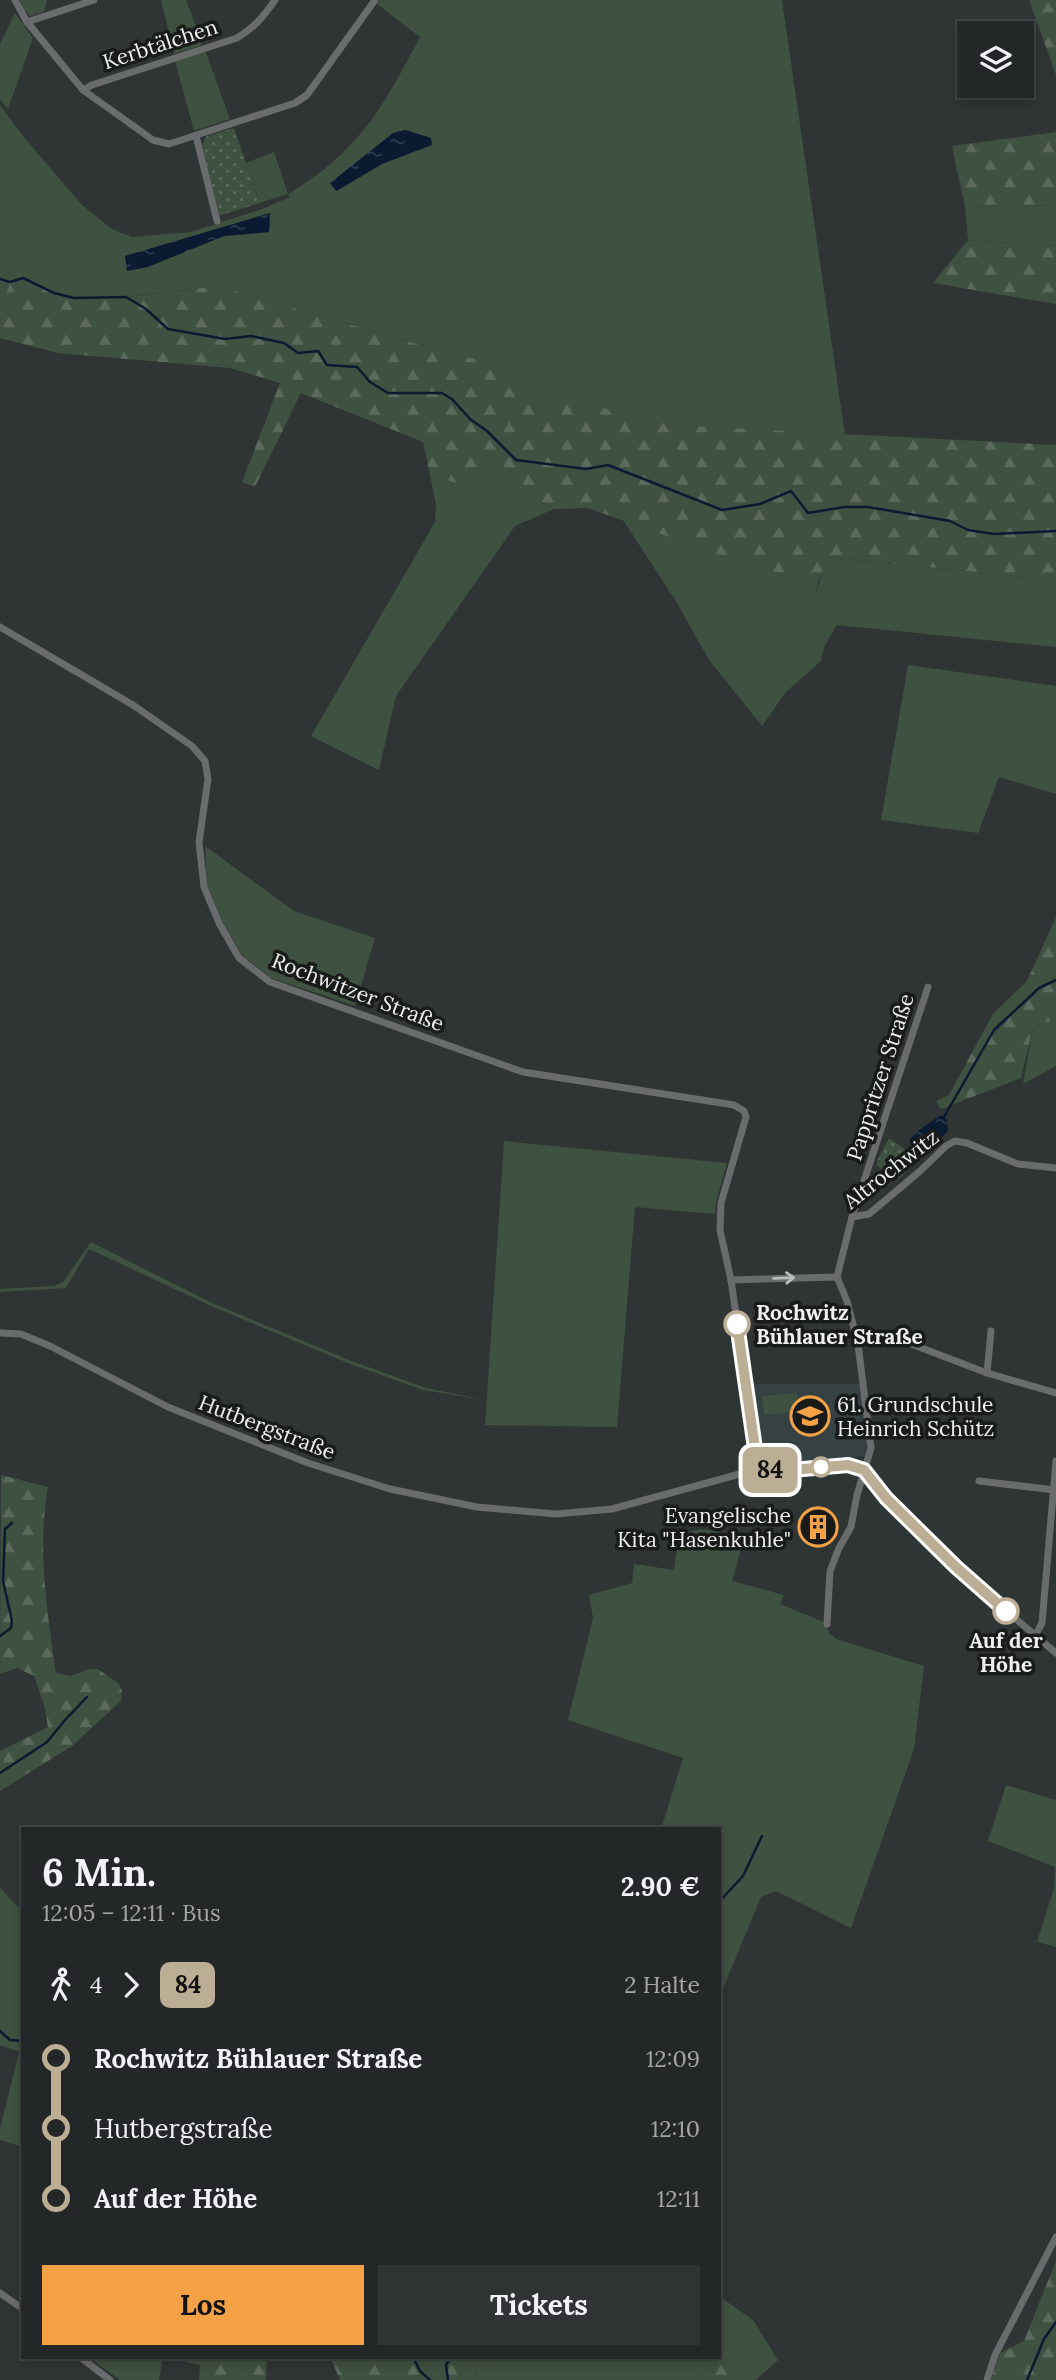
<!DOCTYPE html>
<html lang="de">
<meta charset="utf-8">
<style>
:root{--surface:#232727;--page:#2f3333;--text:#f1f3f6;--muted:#a3a5a7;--line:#404444;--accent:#f5a246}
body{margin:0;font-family:Lora,serif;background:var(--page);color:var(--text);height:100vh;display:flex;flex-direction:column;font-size:26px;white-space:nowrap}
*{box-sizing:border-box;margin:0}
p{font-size:23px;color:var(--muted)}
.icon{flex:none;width:38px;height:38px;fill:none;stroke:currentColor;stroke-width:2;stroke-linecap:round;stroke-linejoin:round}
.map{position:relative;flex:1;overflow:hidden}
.details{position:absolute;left:21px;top:1827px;width:700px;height:532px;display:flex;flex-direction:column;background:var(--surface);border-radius:0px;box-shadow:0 4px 10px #0003,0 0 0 2px var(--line)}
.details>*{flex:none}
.badge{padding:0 14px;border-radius:10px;font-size:24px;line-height:46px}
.fabs{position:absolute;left:957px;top:21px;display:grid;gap:14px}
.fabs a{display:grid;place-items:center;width:77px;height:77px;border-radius:0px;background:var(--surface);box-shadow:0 4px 10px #0003,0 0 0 2px var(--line);font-size:35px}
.map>.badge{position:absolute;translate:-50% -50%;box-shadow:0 0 0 4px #fff}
.legs{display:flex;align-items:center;gap:10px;height:77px;padding:0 21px;font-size:23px}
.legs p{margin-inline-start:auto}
.overview{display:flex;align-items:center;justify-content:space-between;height:119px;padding:0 21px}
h1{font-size:38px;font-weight:700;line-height:52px}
.cta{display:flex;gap:14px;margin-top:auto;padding:14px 21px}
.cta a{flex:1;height:80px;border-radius:0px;background:var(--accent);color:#111;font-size:28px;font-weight:700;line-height:80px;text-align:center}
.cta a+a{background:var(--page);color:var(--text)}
ul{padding:0 21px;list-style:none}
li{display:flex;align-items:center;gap:24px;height:70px;font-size:26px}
li i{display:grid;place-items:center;width:10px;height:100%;margin:0 9px;background:currentColor}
li i::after{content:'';width:18px;height:18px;margin:-9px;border:5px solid;border-radius:50%;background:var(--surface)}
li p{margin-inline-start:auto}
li:first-child i{background:linear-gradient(#0000 50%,currentColor 0)}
li:last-child i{background:linear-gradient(currentColor 50%,#0000 0)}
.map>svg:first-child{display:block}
</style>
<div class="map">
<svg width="1056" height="2380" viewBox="0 0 1056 2380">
<defs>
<pattern id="forest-firs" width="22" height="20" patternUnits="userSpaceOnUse" patternTransform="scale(1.75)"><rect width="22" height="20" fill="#3f5140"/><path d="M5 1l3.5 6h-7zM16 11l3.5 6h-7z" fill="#5b6a5c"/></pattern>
<pattern id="park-dots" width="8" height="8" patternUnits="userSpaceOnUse" patternTransform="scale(1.75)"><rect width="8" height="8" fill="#3f5140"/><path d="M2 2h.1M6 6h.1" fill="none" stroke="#5b6a5c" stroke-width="1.8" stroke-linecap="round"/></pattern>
<pattern id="water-ripples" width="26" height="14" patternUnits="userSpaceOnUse" patternTransform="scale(1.75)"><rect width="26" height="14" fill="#0a1b31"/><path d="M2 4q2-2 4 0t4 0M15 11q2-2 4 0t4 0" fill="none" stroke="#2e3c4f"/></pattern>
</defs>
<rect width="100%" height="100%" fill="#2f3434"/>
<path fill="#354142" d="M752,1384H860L867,1447L866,1456L768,1464L762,1457Z"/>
<g fill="#3f5140" fill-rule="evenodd">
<path d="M20,0H47L44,12L30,16L24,9Z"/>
<path d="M161,0H186L202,42L200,46L174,54Z"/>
<path d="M380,0H782L845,435L670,425L542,398L475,359L448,353L217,286L126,297L74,298L40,288L10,282L0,313V105L22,135L82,205L112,229L132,237L191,232L262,209L290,197L287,194L260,203L246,163L274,152L288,194C359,152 383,107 420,37L377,4ZM405,130L431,138V145L382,164L337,191L393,133ZM270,213L269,232L224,236L189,250L126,256Z"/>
<path d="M15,13L33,38L8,109L0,99V44Z"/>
<path d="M205,50L230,119L194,131L175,61Z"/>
<path d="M1056,205V246L968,240L965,207Z"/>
<path d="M490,472L554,509L515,526L396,696L379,770L311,736L435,522L436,505L430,475L466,486Z"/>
<path d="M623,520L750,566L818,583L816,595L826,557L1056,580V647L837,625L825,645L821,661L786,692L762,726L709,660L677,603Z"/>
<path d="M908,665L1056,686V794L999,777L978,833L881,820Z"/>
<path d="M205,846L294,911L375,938L355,1006L271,978L242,955L221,919L207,884Z"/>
<path d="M1056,1019V1066L1023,1084L1033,1027Z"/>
<path d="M504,1141L727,1163L716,1202L715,1214L635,1207L617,1427L485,1425Z"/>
<path d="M91,1242L212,1303L349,1360L426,1388L485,1400L423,1390L348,1363L211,1306L89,1249L66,1288L0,1292V1289L54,1286L63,1282Z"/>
<path d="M797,1393L798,1412L764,1415L762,1396Z"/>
<path d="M700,1529L745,1535L732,1581L784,1595L780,1604L824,1622L830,1634L836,1639L924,1666L914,1749L851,1928L776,1891L761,1897L719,1998V1829H661L683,1758L568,1720L593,1618L589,1595L632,1583L634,1564L674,1570L679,1535Z"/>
<path d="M1006,1785L1056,1800V1947L1037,1942L1054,1888L1055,1867L988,1841Z"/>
<path d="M0,1888L23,1912V2040L19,2051L23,2056V2147L0,2140V2129L19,2052L0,2045Z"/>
<path d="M719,2296L753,2320L778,2360L756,2380H749L742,2367L705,2370L698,2380H479L475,2370L484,2357H719Z"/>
<path d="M88,2357H163L159,2380H120Z"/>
<path d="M165,2357H211L212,2375L238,2374L244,2380H199L200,2365Z"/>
</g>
<g fill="url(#forest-firs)">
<path d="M1029,0H1056V75Z"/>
<path d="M1056,132V205L965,207L952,146Z"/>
<path d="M968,240L1056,246V304L933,283Z"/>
<path d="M23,278L54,293L74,298L127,297L217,286L448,353L475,359L542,398L592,405L670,425L1056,445V580L827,557L818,583L750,566L588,508L554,509L490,472L466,486L430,475L423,442L301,393L255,487L242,482L280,383L230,368L58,353L0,338V313L10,282Z"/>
<path d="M1056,917V1019L1033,1027L1021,1078L941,1109L936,1101L949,1095L993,1014L1027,981Z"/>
<path d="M1,1475L48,1487C37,1550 47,1610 56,1673L70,1676L89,1669H98L118,1683L122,1691L121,1701L72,1746L0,1791V1751L48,1727L45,1708L34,1676L17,1668L0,1674Z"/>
<path d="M1056,2261V2380H991L1000,2353L1024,2341Z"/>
<path d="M211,2357H267L266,2380H244L238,2374L211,2376Z"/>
<path d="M330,2357H484L475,2370L479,2380H340Z"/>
<path d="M731,2359L742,2367L749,2380H698L705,2370Z"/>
</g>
<g fill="url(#park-dots)">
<path d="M234,128L260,203L218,216L202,145L207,136Z"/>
<path d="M889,1138L918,1159L900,1178L886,1174L877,1165L878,1159Z"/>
</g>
<g fill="url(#water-ripples)">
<path d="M405,130L431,138L432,145L382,164L336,191L330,183L393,133Z"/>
<path d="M270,213L269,232L224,236L148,267L127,271L125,256Z"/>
<path d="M941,1115L947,1120L948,1131L928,1151L921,1154L912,1150L910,1139L919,1130Z"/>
</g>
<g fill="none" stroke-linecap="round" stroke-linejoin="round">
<g stroke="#0a1b31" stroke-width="2.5">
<path d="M0,279L10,282L23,278L54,293L74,298L126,297L146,309L168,329L225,339L251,336L284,343L298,353L318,351L327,365L357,367L370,382L388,393H442L452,399L470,419L487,431L516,460L586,469L608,465L722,510L760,504L791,491L808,513L844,507H868L950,521L968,530L994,534L1056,531"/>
<path d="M944,1117L994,1030L1039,988L1056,980"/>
<path d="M0,1636L11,1628L12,1621L3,1581L5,1529L12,1523"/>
<path d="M0,1773L47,1742L65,1720L87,1697"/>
<path d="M719,1902L743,1876L762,1836"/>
<path d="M0,2031L10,2040L23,2041"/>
<path d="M413,2357L420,2371L430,2380"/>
<path d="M448,2380L446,2365L451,2357"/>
<path d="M1027,2380L1044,2339L1056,2322"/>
</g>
<g stroke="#696b6d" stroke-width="7">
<path d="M15,0L27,22L83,90L153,140L169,144L295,103L307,95L375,0"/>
<path d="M27,22L94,0"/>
<path d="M83,90L92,85L237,38C254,28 264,16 275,0"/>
<path d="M196,136L217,221"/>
<path d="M0,627L133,705L192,746L205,761L208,779L199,842L204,887L219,923L239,958L270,982L523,1072L734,1105L744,1111L746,1117L721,1203L720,1230L731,1280L758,1469"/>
<path d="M852,1217L869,1214L919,1172L946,1146L955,1141L967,1143L1018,1164L1056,1168"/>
<path d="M731,1280L837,1277"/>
<path d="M0,1333L21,1334L50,1346L168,1407L308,1463L390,1489L477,1507L556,1514L612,1509L758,1469L781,1470L855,1466L864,1470L872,1478L886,1498L956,1568L1056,1653"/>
<path d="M893,1337L987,1373L1056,1393"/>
<path d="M987,1373L991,1331"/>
<path d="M979,1481L1055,1490"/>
<path d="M827,1624L830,1571L839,1548L851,1527L857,1495L871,1448L858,1344L847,1301L837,1277L852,1217L928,987"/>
<path d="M1035,1636L1042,1623L1056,1461"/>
<path d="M0,2293L23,2309"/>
<path d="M80,2357L110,2380"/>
<path d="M987,2380L995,2355L1056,2237"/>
</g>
</g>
<defs><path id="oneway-shaft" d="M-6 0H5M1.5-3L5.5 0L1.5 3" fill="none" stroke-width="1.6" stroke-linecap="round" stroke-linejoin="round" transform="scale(1.75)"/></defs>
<use stroke="#b8bbbc" href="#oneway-shaft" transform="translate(784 1278) rotate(-2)"/>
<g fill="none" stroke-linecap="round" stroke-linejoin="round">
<g stroke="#fff" stroke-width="16">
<path id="line-1" d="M737,1324L758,1469L781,1471L848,1465L864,1470L886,1498L956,1567L1006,1611"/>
</g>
<use href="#line-1" stroke="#bcae94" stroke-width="10"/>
</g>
<defs>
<g id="school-ring" transform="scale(2.0125)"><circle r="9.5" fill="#191b1b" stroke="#f5a246" stroke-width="1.5"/><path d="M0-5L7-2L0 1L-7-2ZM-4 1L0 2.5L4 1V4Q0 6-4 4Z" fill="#f5a246"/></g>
<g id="building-ring" transform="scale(2.0125)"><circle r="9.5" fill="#191b1b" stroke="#f5a246" stroke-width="1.5"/><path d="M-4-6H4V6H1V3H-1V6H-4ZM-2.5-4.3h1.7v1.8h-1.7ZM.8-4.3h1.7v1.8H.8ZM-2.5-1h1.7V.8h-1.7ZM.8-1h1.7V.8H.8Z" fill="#f5a246"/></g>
</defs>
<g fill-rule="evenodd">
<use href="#school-ring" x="810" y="1416"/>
<use href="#building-ring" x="818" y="1527"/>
</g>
<g fill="#fff" stroke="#bcae94" stroke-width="3.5">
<circle cx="737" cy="1324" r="12"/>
<circle cx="821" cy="1467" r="9"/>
<circle cx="1006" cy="1611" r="12"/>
</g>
<g text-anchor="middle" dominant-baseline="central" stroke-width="7" stroke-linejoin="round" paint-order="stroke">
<g font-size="21" fill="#edf0f0" stroke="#191b1b">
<text transform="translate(160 44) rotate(-18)">Kerbtälchen</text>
<text transform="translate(358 992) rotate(21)">Rochwitzer Straße</text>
<text transform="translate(880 1077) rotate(-72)">Pappritzer Straße</text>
<text transform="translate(891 1169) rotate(-38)">Altrochwitz</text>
<text transform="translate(267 1427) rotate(21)">Hutbergstraße</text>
</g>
<g font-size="21" font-weight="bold" fill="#edf0f0" stroke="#191b1b" text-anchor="start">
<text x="756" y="1312">Rochwitz<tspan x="756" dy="24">Bühlauer Straße</tspan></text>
<text x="1006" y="1640" text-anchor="middle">Auf der<tspan x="1006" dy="24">Höhe</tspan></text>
</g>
<g font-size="21" fill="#edf0f0" stroke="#191b1b" text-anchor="start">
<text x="837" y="1404">61. Grundschule<tspan x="837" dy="24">Heinrich Schütz</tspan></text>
<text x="791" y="1515" text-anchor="end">Evangelische<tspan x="791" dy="24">Kita "Hasenkuhle"</tspan></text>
</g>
</g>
</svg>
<div class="fabs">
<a><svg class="icon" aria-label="layers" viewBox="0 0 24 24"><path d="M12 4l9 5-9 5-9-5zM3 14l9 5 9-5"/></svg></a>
</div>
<b class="badge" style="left:770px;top:1470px;background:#bcae94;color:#111">84</b>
<section class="details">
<div class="overview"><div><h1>6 Min.</h1><p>12:05 – 12:11 · Bus</p></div><b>2.90 €</b></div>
<div class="legs"><svg class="icon" aria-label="walk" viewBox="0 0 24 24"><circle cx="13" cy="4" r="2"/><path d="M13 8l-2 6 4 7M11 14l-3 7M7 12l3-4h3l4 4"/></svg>4<svg class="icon" aria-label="forward" viewBox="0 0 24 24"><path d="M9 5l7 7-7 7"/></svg><b class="badge" style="background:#bcae94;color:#111">84</b><p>2 Halte</p></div>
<ul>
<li><i style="color:#bcae94"></i><b>Rochwitz Bühlauer Straße</b><p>12:09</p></li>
<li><i style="color:#bcae94"></i><span>Hutbergstraße</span><p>12:10</p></li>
<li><i style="color:#bcae94"></i><b>Auf der Höhe</b><p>12:11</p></li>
</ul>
<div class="cta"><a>Los</a><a>Tickets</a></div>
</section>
</div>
